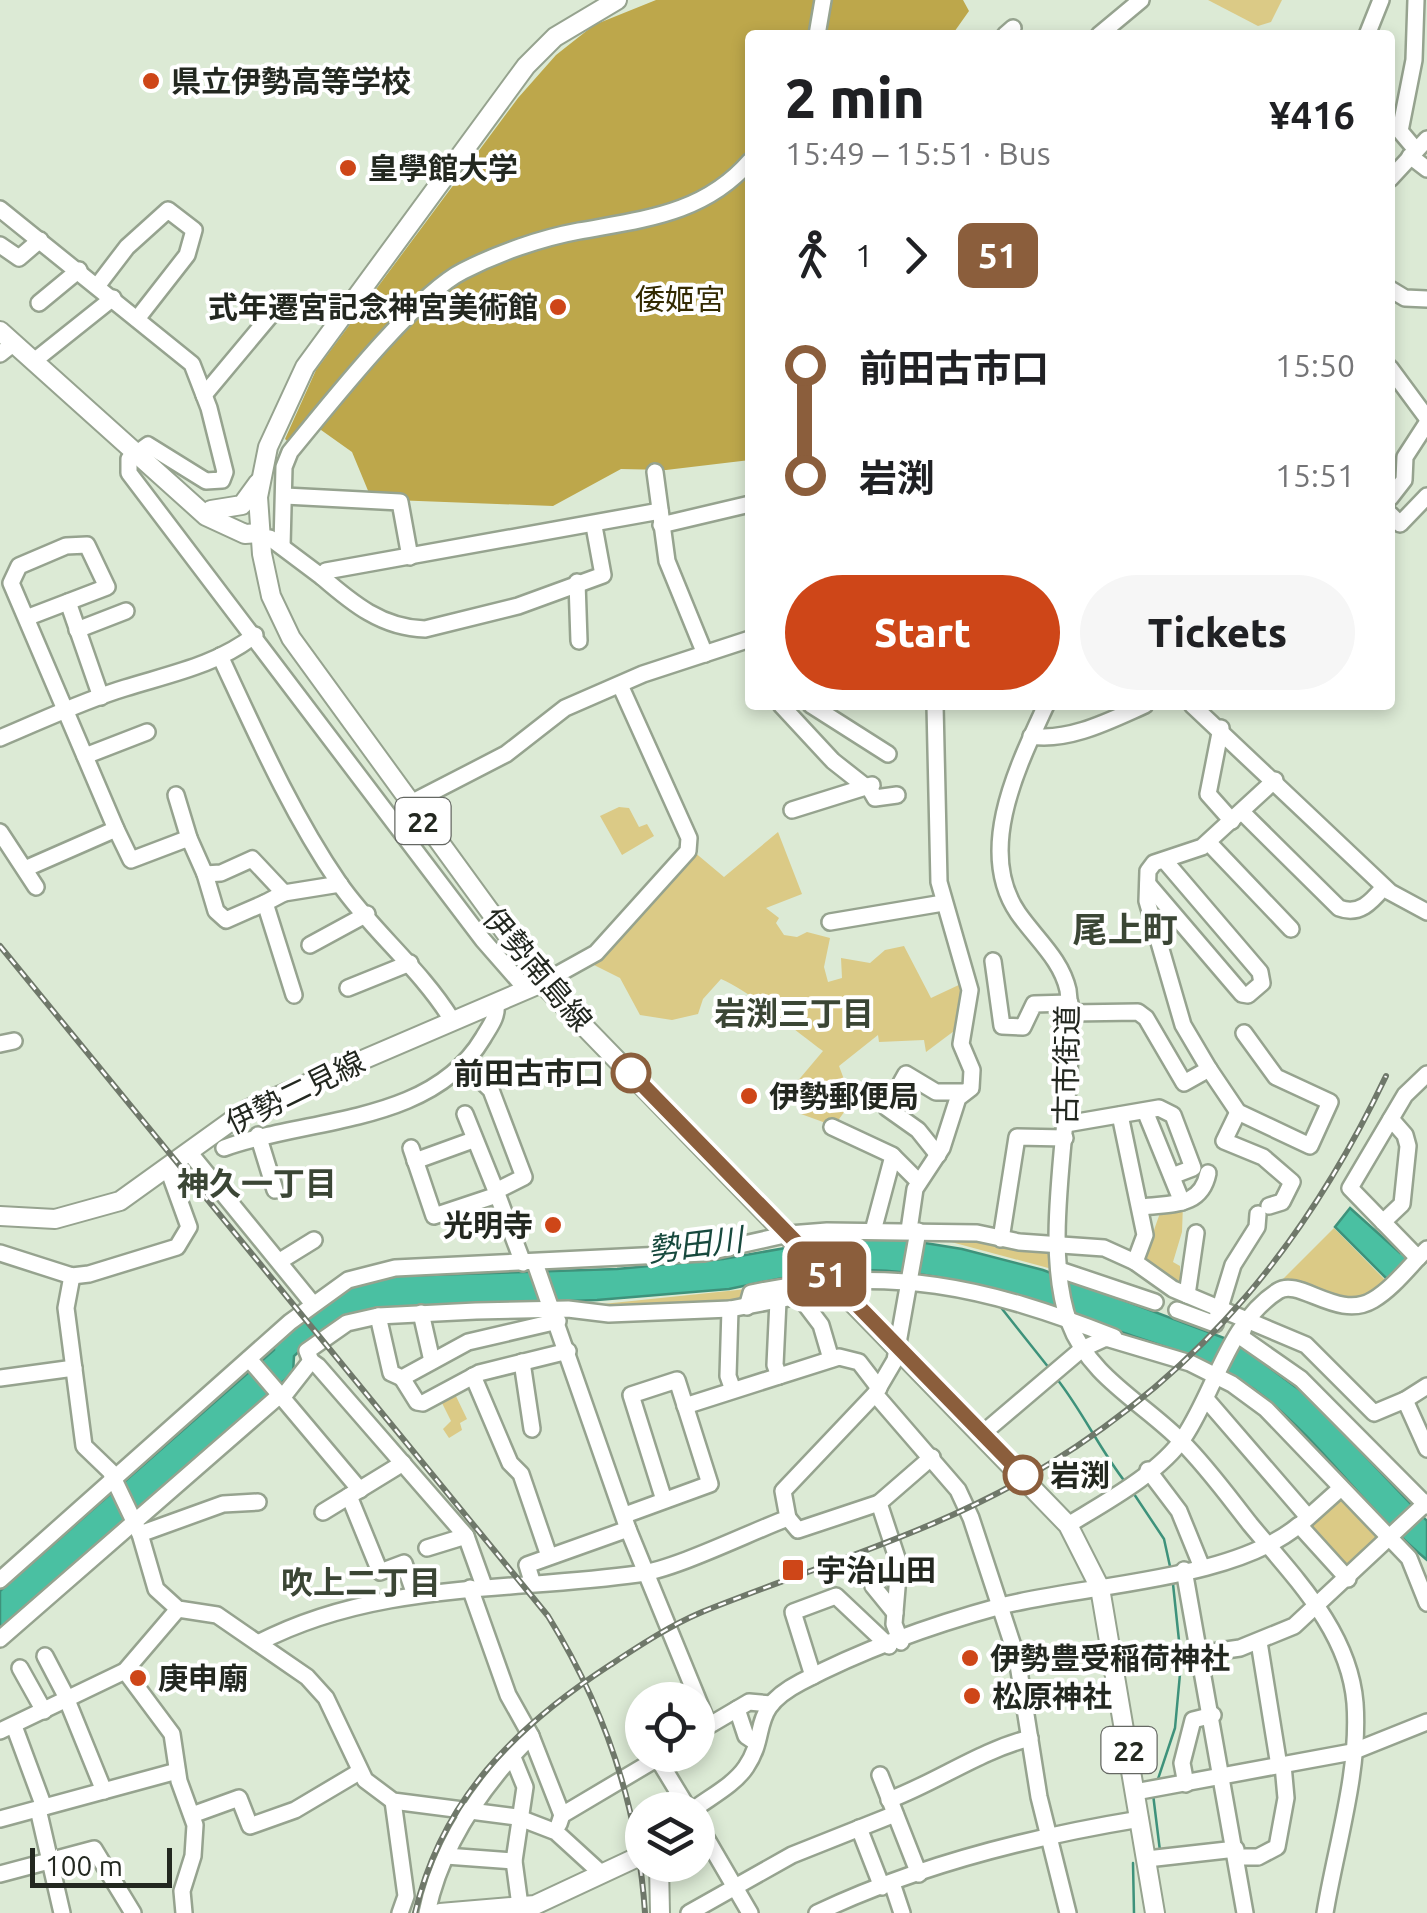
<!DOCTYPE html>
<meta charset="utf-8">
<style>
:root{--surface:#fff;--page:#f6f6f6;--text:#202124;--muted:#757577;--accent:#ce4618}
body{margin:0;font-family:Ubuntu,"Noto Sans JP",sans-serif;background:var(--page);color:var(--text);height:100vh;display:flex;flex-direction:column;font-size:38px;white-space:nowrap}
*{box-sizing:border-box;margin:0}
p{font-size:32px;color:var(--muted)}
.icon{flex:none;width:55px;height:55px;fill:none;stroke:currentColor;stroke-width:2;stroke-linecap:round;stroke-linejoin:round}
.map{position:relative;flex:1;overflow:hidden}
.panel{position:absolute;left:745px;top:30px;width:650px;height:680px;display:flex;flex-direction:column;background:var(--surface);border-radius:10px;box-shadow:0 5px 15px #0003}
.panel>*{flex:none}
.badge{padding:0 20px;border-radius:15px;font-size:35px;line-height:65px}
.fabs{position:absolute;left:625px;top:1682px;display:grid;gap:20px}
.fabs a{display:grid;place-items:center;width:90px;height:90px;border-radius:50%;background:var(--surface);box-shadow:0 5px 15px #0003;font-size:50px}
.scale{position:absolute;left:30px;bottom:25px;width:142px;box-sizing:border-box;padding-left:10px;border:5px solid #232820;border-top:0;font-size:28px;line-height:35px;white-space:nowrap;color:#232820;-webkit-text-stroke:8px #fff;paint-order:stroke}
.map>.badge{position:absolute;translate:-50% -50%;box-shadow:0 0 0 5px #fff}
.legs{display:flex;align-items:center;gap:15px;height:110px;padding:0 40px;font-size:32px}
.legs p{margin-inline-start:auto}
.summary{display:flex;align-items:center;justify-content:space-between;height:170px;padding:0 40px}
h1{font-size:55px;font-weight:800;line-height:75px}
.cta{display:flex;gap:20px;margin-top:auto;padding:20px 40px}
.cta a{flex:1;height:115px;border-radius:60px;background:var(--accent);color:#fff;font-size:40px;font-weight:800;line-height:115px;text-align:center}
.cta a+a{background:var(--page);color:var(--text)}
ul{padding:0 40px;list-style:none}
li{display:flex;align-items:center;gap:35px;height:110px;font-size:38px}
li i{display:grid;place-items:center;width:15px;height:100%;margin:0 12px;background:currentColor}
li i::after{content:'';width:25px;height:25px;margin:-12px;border:8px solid;border-radius:50%;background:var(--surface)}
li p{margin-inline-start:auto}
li:first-child i{background:linear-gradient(#0000 50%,currentColor 0)}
li:last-child i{background:linear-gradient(currentColor 50%,#0000 0)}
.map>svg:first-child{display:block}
</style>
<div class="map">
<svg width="1427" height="1913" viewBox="0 0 1427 1913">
<rect width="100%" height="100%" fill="#dcead5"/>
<g fill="#dbca86">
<path d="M1208,0H1282L1271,22L1258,26Z"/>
<path d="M619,807L629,808L639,827L647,824L654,836L622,855L600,816Z"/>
<path d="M778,832L802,894L766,908L779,918L776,923L784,935L797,937L807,932L830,938L824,967L828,982L842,978L841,958L870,963L885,950L904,946L931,998L963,983L962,1025L926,1052L924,1040L879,1042L878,1035L839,1066L845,1082L840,1086L850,1104L834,1126L801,1114L796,1083L823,1051C792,1029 752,992 721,979L703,999L698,1014L672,1020L640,1015L620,978L588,962L693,851L724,877Z"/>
<path d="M1183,1204L1182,1232L1173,1262L1180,1266V1288L1142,1264L1160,1213Z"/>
<path d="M1334,1228L1388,1283L1359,1301L1278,1284Z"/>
<path d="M956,1237L1048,1250L1052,1269L940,1239Z"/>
<path d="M747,1289L740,1303L596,1310L574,1307Z"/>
<path d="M453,1390L467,1419L460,1423L462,1430L449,1438L443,1429L451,1421L440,1399Z"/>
<path d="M1338,1498L1379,1539L1349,1573L1306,1529Z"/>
</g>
<path fill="#bda74b" d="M656,0H963L969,11L952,35H750V460L666,470L621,469L553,506L393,500L369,493L352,452L314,425L295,448L285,439L316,370L518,98L556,55L594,25Z"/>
<g fill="#4ac0a2" stroke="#3e927b" stroke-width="2.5">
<path d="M1350,1208L1400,1253L1404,1250L1409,1255L1389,1281L1335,1227Z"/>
<path d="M888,1237L962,1249L1043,1270L1235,1342L1308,1396L1427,1521V1560C1368,1511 1323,1446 1267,1399C1223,1363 1169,1348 1115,1330C1011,1295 909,1254 797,1276V1280L792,1276L729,1289L597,1300L385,1308L305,1346L294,1356L293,1373L0,1628V1591L274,1350V1341L351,1286L396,1276L617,1269L723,1259L814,1243V1239Z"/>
</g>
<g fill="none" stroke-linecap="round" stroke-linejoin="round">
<g stroke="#3e927b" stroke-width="2.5">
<path d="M999,1305L1049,1368"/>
<path d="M1057,1379C1083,1412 1100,1450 1126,1483"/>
<path d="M1134,1494L1164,1539L1171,1571"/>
<path d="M1173,1584L1180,1650"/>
<path d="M1157,1782L1175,1728L1181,1663"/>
<path d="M1153,1794L1160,1851"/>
<path d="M1133,1863L1134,1913"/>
</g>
<g stroke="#96a38f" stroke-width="20">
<g id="minor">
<path d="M817,35L823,0"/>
<path d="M1005,35L1013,28"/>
<path d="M1099,35L1141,0"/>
<path d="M1367,35L1381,0"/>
<path d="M1416,150L1400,131L1414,60L1416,0"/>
<path d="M1410,156L1427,169"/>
<path d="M1390,179L1427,139"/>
<path d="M0,209L192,364L209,408L225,472L222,480L206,481L148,445L129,459V473L483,940L526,989"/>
<path d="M0,245L19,258L40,240"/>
<path d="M98,285L127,247L168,210L194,230L187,255L137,319"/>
<path d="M1390,289L1405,298L1427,299"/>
<path d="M39,303L79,270"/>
<path d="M0,354L14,343"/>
<path d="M34,361L113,298"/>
<path d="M1390,368L1427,418"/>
<path d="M204,395L275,310"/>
<path d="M655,472L667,561L705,654"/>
<path d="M285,496L400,502L410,557"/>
<path d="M1390,498L1404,480L1405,457L1427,423"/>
<path d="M1390,514L1400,524L1427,496"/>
<path d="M661,525L750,504"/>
<path d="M270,538L322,577L326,571L660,511"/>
<path d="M282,546L284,467L290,452C328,406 415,295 463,271C498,253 541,238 579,231C644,219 704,214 750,161"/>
<path d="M322,577C352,603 382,628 425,629L518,606L603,575L594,526"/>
<path d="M577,582L579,641"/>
<path d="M68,602L101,697"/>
<path d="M26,618L107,587L87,545L66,546L19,566L11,583L116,829L131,860L189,838L205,874L221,873L252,859L284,893L340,884"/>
<path d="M77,630L126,611"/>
<path d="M220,656C256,733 291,813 339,883C372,931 420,968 452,1020"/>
<path d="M781,705L833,761L866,787"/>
<path d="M811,705L888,754"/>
<path d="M1046,705C1019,764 975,850 1018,913C1036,939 1061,959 1068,990C1081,1090 1037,1232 1069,1322C1089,1377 1144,1403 1182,1442C1207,1467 1228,1496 1250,1524C1294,1577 1349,1631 1355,1703C1360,1772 1336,1846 1325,1913"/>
<path d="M1192,705L1390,892L1427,912"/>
<path d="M1221,728L1208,794L1232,821"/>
<path d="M1031,736C1069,742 1111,720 1145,705"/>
<path d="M0,738C41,721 82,701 125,688C170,674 217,665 255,635"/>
<path d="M85,756L147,732"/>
<path d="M868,786L875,798L897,795"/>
<path d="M176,795L189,838"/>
<path d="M411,803L506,754L565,708L643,674L750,639"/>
<path d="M792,810L872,785"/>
<path d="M1242,812L1339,908C1360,916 1372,901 1384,887"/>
<path d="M0,832L36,887"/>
<path d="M1209,843L1291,929"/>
<path d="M27,868L116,829"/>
<path d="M205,874L216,911L226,920L265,903"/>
<path d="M1148,884L1242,994L1248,995L1262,983L1260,972L1165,861"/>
<path d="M284,893L265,903L294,995"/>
<path d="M830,922L943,903"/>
<path d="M310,945L367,914"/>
<path d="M993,961L1002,1026L1023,1027L1034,1004L1070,1003"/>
<path d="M542,983L596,953L688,851L689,838L620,685"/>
<path d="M348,988L410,963"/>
<path d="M1071,1013L1138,1012L1146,1018L1184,1083L1209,1069"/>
<path d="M1244,1033L1276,1077L1330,1102L1310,1146L1238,1112L1209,1069L1183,1025L1147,901L1148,871L1154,863L1202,847L1275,780"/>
<path d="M0,1044L14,1041"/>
<path d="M465,1065L491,1090L524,1177L496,1191L523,1263"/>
<path d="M1427,1074L1405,1095L1350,1188L1418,1258L1427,1249"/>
<path d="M1145,1111L1182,1202"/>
<path d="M1238,1112L1224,1141L1263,1157L1292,1182L1282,1202L1269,1206"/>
<path d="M465,1114L496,1191"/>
<path d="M1120,1115L1145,1235L1135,1262"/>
<path d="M1066,1124L1159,1108L1173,1115L1193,1168L1172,1176"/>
<path d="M832,1127L892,1155L919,1182"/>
<path d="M258,1135L275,1190"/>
<path d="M224,1148C309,1117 431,1125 483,1038C490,1026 498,1017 496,1003"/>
<path d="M411,1148L434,1216L497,1195"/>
<path d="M189,1152L313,1304"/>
<path d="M938,1155L918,1130L887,1108L906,1074L936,1092H963"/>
<path d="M415,1161L473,1140"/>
<path d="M1142,1207C1171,1203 1201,1208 1208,1173"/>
<path d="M1383,1222L1402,1204L1408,1146L1405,1135L1391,1119"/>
<path d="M909,1230L915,1189L942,1148L958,1098L971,1088L972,1070L961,1044L970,990L939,882L935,705"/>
<path d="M873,1231L893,1156"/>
<path d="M1001,1239L1017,1137L1065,1138"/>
<path d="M0,1253L72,1276L89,1274L177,1247L189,1227L168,1169"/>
<path d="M280,1261L314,1240"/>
<path d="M535,1263L628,1529L708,1724"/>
<path d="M1060,1270L1155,1302"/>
<path d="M72,1276L66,1308L84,1446L110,1471L140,1534L156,1589L178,1609L217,1615L307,1677L326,1698L365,1780L393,1801L517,1817L556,1832L602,1874"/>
<path d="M1187,1295L1196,1233"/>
<path d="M778,1301L775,1365L779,1376"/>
<path d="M747,1307L751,1293C888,1264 987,1287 1114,1337"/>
<path d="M730,1309L728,1376L733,1390"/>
<path d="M1177,1310L1215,1324L1233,1265L1257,1227L1258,1214"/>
<path d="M421,1313L432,1361"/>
<path d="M378,1316L391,1373L402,1378L468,1342L558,1321"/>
<path d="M1245,1324L1241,1337L1301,1379L1427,1506"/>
<path d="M249,1359L280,1395"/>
<path d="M311,1361L307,1351L347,1323L378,1316L476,1311L568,1309L609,1314L730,1309L799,1296L821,1325L831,1359"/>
<path d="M522,1362L532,1429"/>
<path d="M473,1376L510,1463L521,1474L549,1556"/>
<path d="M0,1378L74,1368"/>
<path d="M402,1378L417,1402L423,1403L479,1373L568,1351"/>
<path d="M875,1394L958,1490L971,1518L1017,1658L1039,1797L1068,1913"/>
<path d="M282,1398L311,1361L318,1366L466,1536L427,1548"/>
<path d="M1206,1399L1308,1517"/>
<path d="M1405,1400L1427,1386"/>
<path d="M685,1406L839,1357L859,1362L879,1388"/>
<path d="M982,1434L1082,1349L1106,1338L1190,1363L1232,1384L1266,1409L1409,1558L1427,1603"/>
<path d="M1148,1470L1179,1511L1201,1565"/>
<path d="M349,1496L380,1572L404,1563L415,1595"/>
<path d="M323,1512L403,1463"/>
<path d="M625,1515L710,1484L677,1380L631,1395L664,1500"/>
<path d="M788,1518L798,1530L879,1503"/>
<path d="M1303,1522L1341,1488"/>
<path d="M1068,1525C1104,1503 1160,1473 1184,1437C1216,1389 1228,1323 1278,1291C1299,1277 1338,1321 1373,1300C1390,1290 1404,1273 1418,1258"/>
<path d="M140,1534L223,1504L258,1502"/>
<path d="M466,1536L484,1586"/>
<path d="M1184,1570L1245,1913"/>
<path d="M0,1580L290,1322L348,1280L395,1268L704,1253L789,1234L827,1231L977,1233L1019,1242L1104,1248L1135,1262L1173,1289L1306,1345L1374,1413L1405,1400L1427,1449"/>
<path d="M532,1581L527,1565L628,1529"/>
<path d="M470,1588L508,1695L531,1736"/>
<path d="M895,1613L873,1586L878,1579L899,1571"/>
<path d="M0,1639L280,1395L360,1490"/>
<path d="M901,1642L894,1624L899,1564L879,1503L932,1457"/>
<path d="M1259,1642L1279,1766"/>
<path d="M258,1643C377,1581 509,1592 638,1574C676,1569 748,1533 788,1518L783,1491L875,1394L895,1360L918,1231"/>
<path d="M45,1656L68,1700"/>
<path d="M1115,1666L1240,1648L1294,1626L1427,1502"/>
<path d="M20,1668L44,1711"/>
<path d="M125,1671L172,1734L179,1781L195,1825L193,1856L182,1891L184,1913"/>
<path d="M813,1676L793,1612L836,1596L889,1646"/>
<path d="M67,1700L104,1791"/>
<path d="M737,1709L746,1736L755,1742"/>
<path d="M14,1726L44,1807"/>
<path d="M0,1731L125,1671L178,1609"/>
<path d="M698,1732L749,1702L771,1704"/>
<path d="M512,1755L525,1787L514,1861L521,1913"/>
<path d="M658,1759L689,1810"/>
<path d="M880,1775L919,1874"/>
<path d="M1186,1784L1182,1763L1193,1720L1213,1715"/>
<path d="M1135,1792L1352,1752L1427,1722"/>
<path d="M889,1800C939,1781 979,1751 1030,1738"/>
<path d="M393,1801L406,1896L400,1913"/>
<path d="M38,1809L62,1913"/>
<path d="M693,1810C710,1797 734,1785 746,1767C770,1732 747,1710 801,1682C862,1650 935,1624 1001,1606C1087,1584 1232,1581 1299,1525L1348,1579"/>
<path d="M192,1815L239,1798L250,1826L295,1810L359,1772"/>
<path d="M0,1819L177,1771"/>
<path d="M559,1824L562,1815L663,1755"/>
<path d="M698,1824L750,1913"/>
<path d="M859,1828L882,1887"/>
<path d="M446,1856L514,1861"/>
<path d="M1237,1857H1258L1277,1847L1286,1798L1283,1765"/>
<path d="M1147,1859L1236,1849"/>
<path d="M0,1874L94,1849L133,1913"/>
<path d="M892,1883L902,1913"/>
<path d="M427,1913C441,1844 482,1786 531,1736L562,1815"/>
<path d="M689,1913L792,1855L895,1814"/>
<path d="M817,1913C918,1865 1030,1837 1140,1819"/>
</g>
</g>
<g stroke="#96a38f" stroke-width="22">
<g id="major">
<path d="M617,0L555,37L526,66L305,367L268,447L258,497L262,554L271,596L291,638L542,983L1068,1525L1100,1588L1155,1913"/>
<path d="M0,331L206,516L245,534L260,533"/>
<path d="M211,510L242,505L258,483"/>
<path d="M0,1216L55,1219L120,1201L248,1109L542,983"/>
<path d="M659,1865L660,1913"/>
<path d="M440,1913L535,1905L642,1855"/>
</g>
</g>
<use href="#minor" stroke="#fff" stroke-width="15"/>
<use href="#major" stroke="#fff" stroke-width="18"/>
<g stroke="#6f786a" stroke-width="6">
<g id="rail">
<path d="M0,946L548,1616C605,1708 638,1805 645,1913"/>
<path d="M415,1913C442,1799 515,1727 610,1665C639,1646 669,1626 702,1612C818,1565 942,1531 1049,1464C1205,1368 1308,1240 1386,1076"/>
</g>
</g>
<use href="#rail" stroke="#fff" stroke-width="2.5" stroke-dasharray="8" stroke-linecap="butt"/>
</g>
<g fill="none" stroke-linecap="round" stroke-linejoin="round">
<g stroke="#fff" stroke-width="22">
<path id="line-1" d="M631,1073L1023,1475"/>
</g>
<use href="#line-1" stroke="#8b5e3c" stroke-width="15"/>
</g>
<g fill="#ce4618" stroke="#fff" stroke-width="4">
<circle cx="151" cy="81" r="10"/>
<circle cx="348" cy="168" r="10"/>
<circle cx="558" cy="307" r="10"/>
<circle cx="749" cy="1096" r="10"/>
<circle cx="553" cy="1225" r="10"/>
<rect x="781" y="1558" width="24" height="24" rx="5"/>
<circle cx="970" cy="1658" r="10"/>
<circle cx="138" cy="1678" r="10"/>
<circle cx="972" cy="1696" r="10"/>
</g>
<g fill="#fff" stroke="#8b5e3c" stroke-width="5">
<circle cx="631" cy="1073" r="18"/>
<circle cx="1023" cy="1475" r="18"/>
</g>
<g text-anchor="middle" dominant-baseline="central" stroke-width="8" stroke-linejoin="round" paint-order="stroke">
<g fill="#fff" stroke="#656863" stroke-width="2.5">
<rect x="395.5" y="798" width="55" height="46" rx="8"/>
<rect x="1101.5" y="1727" width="55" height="46" rx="8"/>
</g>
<g font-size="28" font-weight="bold" fill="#232820">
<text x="423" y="821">22</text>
<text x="1129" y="1750">22</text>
</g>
<g font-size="30" font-weight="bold" fill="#232820" stroke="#fff" text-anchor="start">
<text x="171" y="81">県立伊勢高等学校</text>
<text x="368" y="168">皇學館大学</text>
<text x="538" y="307" text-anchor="end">式年遷宮記念神宮美術館</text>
<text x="769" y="1096">伊勢郵便局</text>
<text x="533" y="1225" text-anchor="end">光明寺</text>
<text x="816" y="1570">宇治山田</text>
<text x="990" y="1658">伊勢豊受稲荷神社</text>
<text x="158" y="1678">庚申廟</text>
<text x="992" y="1696">松原神社</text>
</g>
<g font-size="30" fill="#332a01" stroke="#fff">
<text x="680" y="299">倭姬宮</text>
</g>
<g font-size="30" fill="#232820" stroke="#fff">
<text transform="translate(538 969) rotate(50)">伊勢南島線</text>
<text transform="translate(1066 1065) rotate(-89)">古市街道</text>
<text transform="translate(295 1092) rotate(-26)">伊勢二見線</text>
</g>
<g font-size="30" font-weight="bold" fill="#232820" stroke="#fff" text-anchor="end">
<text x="604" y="1073">前田古市口</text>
<text x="1050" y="1475" text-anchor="start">岩渕</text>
</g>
<g font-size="32" font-weight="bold" fill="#3b4635" stroke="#fff">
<text x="794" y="1013">岩渕三丁目</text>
<text x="257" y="1183">神久一丁目</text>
<text x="361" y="1582">吹上二丁目</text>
</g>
<g font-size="32" font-style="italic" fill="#17493d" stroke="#fff">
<text transform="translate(695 1244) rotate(-7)">勢田川</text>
</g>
<g font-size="35" font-weight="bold" fill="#3b4635" stroke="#fff">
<text x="1125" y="929">尾上町</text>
</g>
</g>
</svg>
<div class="fabs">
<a><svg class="icon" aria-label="locate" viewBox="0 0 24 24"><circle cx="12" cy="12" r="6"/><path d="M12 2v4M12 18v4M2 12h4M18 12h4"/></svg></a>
<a><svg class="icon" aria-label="layers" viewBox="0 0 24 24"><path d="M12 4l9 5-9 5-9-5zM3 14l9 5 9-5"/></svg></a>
</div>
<div class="scale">100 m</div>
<b class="badge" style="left:827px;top:1274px;background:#8b5e3c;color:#fff">51</b>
<section class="panel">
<div class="summary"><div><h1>2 min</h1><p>15:49 – 15:51 · Bus</p></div><b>¥416</b></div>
<div class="legs"><svg class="icon" aria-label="walk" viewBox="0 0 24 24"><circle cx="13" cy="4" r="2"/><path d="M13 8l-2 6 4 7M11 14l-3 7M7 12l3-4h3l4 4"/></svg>1<svg class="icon" aria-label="forward" viewBox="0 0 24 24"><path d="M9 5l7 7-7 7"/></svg><b class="badge" style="background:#8b5e3c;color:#fff">51</b></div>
<ul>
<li><i style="color:#8b5e3c"></i><b>前田古市口</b><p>15:50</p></li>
<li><i style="color:#8b5e3c"></i><b>岩渕</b><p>15:51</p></li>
</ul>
<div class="cta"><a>Start</a><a>Tickets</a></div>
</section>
</div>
